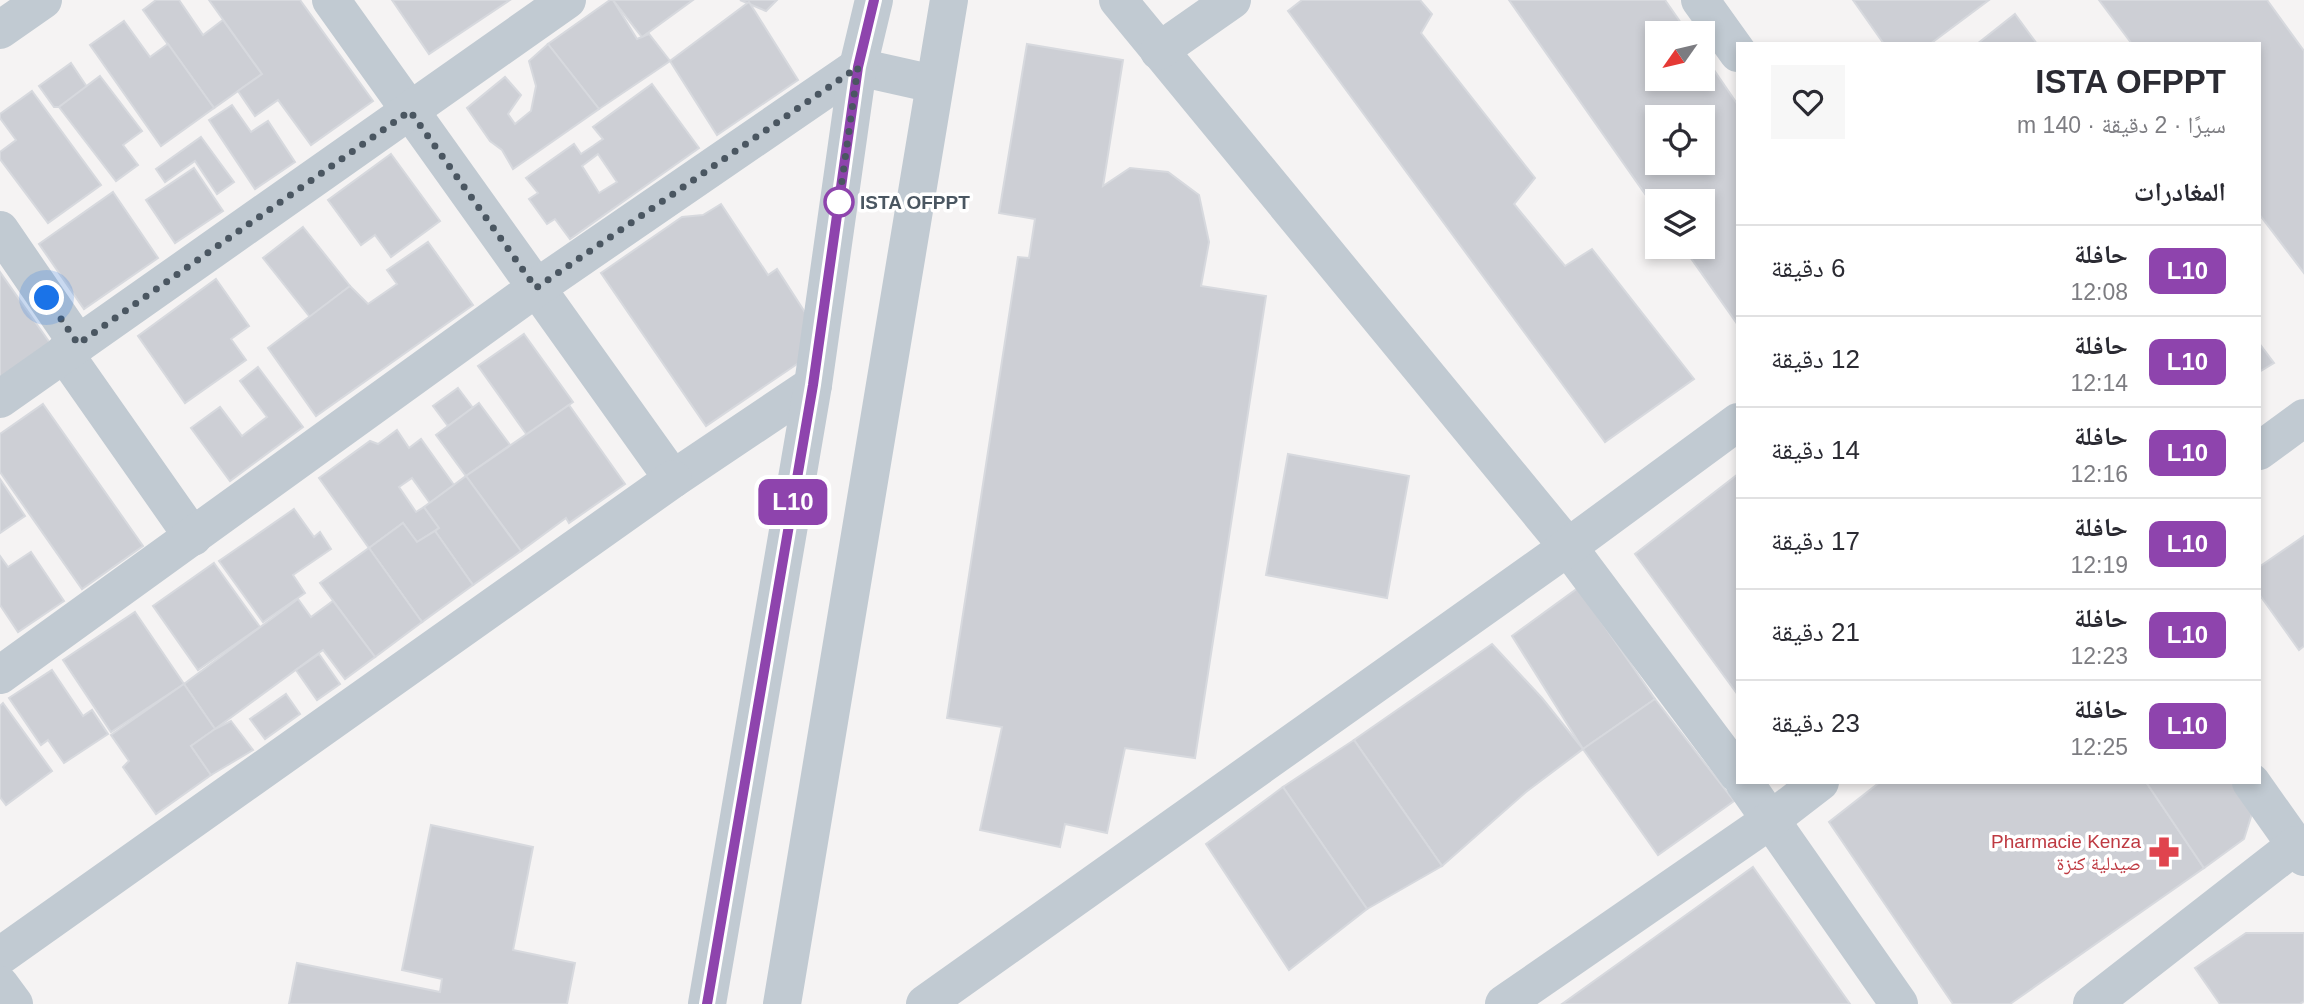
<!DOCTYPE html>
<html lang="ar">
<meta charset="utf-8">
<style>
:root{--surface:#fff;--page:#f7f7f7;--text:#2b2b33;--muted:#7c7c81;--line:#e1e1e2}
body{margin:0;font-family:Arial,"Noto Naskh Arabic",sans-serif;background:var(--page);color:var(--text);direction:rtl;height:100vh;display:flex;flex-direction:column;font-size:26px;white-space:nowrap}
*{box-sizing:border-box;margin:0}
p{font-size:23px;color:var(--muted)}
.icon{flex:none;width:38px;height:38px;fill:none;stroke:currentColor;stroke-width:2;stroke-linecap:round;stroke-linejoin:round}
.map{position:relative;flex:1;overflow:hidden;direction:ltr}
.side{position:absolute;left:1736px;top:42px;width:525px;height:742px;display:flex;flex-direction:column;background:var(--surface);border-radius:0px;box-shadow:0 4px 10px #0003;direction:rtl}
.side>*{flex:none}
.badge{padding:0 14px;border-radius:10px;font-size:24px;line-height:46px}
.needle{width:46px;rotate:236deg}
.controls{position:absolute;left:1645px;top:21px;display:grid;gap:14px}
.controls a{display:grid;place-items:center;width:70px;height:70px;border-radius:0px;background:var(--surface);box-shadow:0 4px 10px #0003;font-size:35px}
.you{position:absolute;width:35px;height:35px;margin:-18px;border:5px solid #fff;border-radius:50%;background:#1a73e8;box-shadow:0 0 0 10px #1a73e833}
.map>.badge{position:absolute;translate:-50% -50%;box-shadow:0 0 0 4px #fff}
h2{padding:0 35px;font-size:26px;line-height:63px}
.round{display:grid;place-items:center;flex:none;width:74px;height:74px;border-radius:0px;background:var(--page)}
.overview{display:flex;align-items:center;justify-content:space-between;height:119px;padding:0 35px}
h1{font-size:33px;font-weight:800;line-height:52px}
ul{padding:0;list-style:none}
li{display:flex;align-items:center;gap:21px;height:91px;padding:0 35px;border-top:2px solid var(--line)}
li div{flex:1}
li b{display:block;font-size:26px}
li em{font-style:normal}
li .badge{min-width:77px;font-weight:700;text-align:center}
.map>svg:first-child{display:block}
</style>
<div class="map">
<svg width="2304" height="1004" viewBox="0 0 2304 1004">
<rect width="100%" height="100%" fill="#f5f3f3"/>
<g fill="#cdcfd5" stroke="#d7d9de" stroke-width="2" fill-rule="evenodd">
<path d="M156,0H179L203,35L223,20L262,74L214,108L143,10Z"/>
<path d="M209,0H300L373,101L311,145L278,100L255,116L238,91L262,74Z"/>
<path d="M392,0H510L429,54Z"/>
<path d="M610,0H613L637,39L649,34L670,61L599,109L548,44Z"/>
<path d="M613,0H693L642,37Z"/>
<path d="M740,0H777L766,11Z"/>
<path d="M1302,0H1420L1432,14L1421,33L1535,178L1514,204L1565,266L1592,249L1694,379L1605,442L1288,11Z"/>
<path d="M1509,0H1665L1688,33H1657V79H1703V54L1738,105V325L1683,247H1703V201H1657V211ZM1657,117H1703V163H1657Z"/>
<path d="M1853,0H1989L1930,44H1884Z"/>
<path d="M2099,0H2267L2304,51V273L2259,214V44H2132Z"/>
<path d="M749,2L798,80L717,135L670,61Z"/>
<path d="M2015,14L2037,44H1977Z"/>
<path d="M124,21L150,57L168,44L214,108L161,146L90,45Z"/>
<path d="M548,44L599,109L513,169L502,150L490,141L467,108L505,77L521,95L508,114L515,124L531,111L536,86L529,61Z"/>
<path d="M1027,44L1123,60L1103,186L1130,168L1168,172L1199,195L1209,242L1201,286L1266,296L1195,758L1125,748L1107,833L1065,824L1060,847L980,830L1002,727L947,718L1018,257L1029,258L1035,219L999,213Z"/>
<path d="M71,63L87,87L59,107H54L39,86Z"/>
<path d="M100,76L142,131L123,145L138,165L116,181L59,107Z"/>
<path d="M652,84L699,148L570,239L555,219L547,224L529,199L538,193L526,178L574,144L581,154L593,146L603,139L593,127ZM598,154L617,182L599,193L582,166Z"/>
<path d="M32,91L101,185L48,223L0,159V152L16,140L0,118V114Z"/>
<path d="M232,105L251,132L268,121L295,162L255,189L209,120Z"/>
<path d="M201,137L234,182L217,194L195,161L165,182L156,169Z"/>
<path d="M391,154L440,221L391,257L375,235L361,245L328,200Z"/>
<path d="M194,168L223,211L175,243L146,200Z"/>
<path d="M113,192L158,258L84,309L39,244Z"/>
<path d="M721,204L768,275L777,269L808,317L803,360L706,426L601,273L682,217L703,215Z"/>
<path d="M303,227L350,286L310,317L263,258Z"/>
<path d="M428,242L473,305L316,416L268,348L350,286L368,304L397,284L387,270Z"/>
<path d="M0,272L50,343L0,379Z"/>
<path d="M216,279L249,326L231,339L246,360L185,403L138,336Z"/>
<path d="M524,334L573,402L527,435L478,366Z"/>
<path d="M2259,343L2274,363L2259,372Z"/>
<path d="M258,367L303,427L230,481L191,428L220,407L242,436L267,417L240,381Z"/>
<path d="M458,388L473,408L448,426L433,406Z"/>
<path d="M479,403L510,445L466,476L436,435Z"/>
<path d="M43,404L143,546L82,589L0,472V434Z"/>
<path d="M569,405L625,484L569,523L566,518L521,551L466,476Z"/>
<path d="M397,430L409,448L421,439L454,485L430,503L412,478L399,487L416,512L424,507L439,528L417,542L403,523L369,548L319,478L370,441L378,444Z"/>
<path d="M1288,454L1409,476L1387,598L1266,575Z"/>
<path d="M1738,474V695L1635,554Z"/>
<path d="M466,476L521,551L473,585L435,531L439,528L424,507Z"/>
<path d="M0,479L25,516L0,533Z"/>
<path d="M294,509L314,537L320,532L331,549L293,575L305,593L263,622L219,561Z"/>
<path d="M403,523L417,542L435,531L473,585L422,622L369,548Z"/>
<path d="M2304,536V646L2299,650L2259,594V567Z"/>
<path d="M369,548L422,622L375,657L320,583Z"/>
<path d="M31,552L64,601L18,632L0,605V556L8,567Z"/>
<path d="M214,563L260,627L198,670L153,606Z"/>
<path d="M1578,588L1655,699L1583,749L1512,636Z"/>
<path d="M298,599L311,617L333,601L375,657L345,679L323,650L215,729L184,684Z"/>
<path d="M135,612L184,684L111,732L63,660Z"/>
<path d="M1492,644L1542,698L1583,749L1526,792L1442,866L1354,740Z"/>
<path d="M319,654L340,684L317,700L296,670Z"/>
<path d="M52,670L83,716L92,710L108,734L64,763L48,740L41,745L9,698Z"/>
<path d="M184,684L215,729L191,746L211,775L156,814L123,767L129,761L111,735Z"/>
<path d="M286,694L300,714L265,739L250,719Z"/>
<path d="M1655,699L1734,801L1658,855L1583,749Z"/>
<path d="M3,703L52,771L6,805L0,797V706Z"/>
<path d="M231,721L253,750L211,775L191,746L215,729Z"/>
<path d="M1354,740L1442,866L1367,909L1283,787Z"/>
<path d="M1880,782H2146L2204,868L2010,1004H1953L1829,822Z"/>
<path d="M2146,782H2242L2256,801L2244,839L2204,868Z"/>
<path d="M1283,787L1367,909L1289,970L1206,844Z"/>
<path d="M431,825L533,847L513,950L575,963L567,1004H289L297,963L440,992L442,979L402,970Z"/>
<path d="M1753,867L1850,1004H1562L1686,915Z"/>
<path d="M2246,933H2304V1001L2300,1004H2220L2195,968Z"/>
</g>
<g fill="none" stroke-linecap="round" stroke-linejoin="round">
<g stroke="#c1cad2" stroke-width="38">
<path d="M331,0L673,479L813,385"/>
<path d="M1118,0L1568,547L1738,774"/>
<path d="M1700,0L1738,53"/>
<path d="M0,30L43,0"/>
<path d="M1159,51L1232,0"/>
<path d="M0,230L78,344"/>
<path d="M64,353L193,537"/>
<path d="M0,399L567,0"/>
<path d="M2259,451L2304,418"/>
<path d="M0,675L536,288L858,67L934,84"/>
<path d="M1744,782L1899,1004"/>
<path d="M2251,782L2304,857"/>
<path d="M0,956L673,479"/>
<path d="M0,985L14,1004"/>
<path d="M707,1004L813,385L858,67L874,0"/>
<path d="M782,1004L949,0"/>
<path d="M925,1004L1568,547L1738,422"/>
<path d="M1504,1004L1772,819L1820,782"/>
<path d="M2092,1004L2296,845"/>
</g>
</g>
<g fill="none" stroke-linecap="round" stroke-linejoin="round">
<g stroke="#fff" stroke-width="16">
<path id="line" d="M707,1004L813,385L858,67L874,0"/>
</g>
<use href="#line" stroke="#8e44ad" stroke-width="10"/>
<path stroke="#4a5661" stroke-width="7" stroke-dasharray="0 12.6" d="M47,298L78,344L410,111L536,288L858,67L839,202"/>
</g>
<defs>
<g id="pharmacy-bare" transform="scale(2.415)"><path d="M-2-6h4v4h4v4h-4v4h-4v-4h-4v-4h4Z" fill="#e0444e" stroke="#fff" stroke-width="2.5" paint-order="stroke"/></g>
</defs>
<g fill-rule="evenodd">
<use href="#pharmacy-bare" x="2164" y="852"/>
</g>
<circle fill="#fff" stroke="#8e44ad" stroke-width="3.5" cx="839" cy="202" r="14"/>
<g text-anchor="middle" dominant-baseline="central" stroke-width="7" stroke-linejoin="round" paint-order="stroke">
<g font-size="19" font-weight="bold" fill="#4a5661" stroke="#fff" text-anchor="start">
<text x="860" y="202">ISTA OFPPT</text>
</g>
<g font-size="19" fill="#be3a42" stroke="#fff" text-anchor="end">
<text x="2141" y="841">Pharmacie Kenza<tspan x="2141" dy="22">صيدلية كنزة</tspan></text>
</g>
</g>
</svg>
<div class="controls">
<a><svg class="needle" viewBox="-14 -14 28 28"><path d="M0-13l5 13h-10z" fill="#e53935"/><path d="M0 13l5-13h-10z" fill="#7c7c81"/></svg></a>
<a><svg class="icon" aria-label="locate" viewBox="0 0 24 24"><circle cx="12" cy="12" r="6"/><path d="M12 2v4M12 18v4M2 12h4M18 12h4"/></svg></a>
<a><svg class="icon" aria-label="layers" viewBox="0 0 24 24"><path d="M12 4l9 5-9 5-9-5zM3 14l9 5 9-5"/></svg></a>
</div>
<div class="you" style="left:47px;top:298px"></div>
<b class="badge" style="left:793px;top:502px;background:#8e44ad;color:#fff">L10</b>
<section class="side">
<div class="overview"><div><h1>ISTA OFPPT</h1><p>سيرًا · 2 دقيقة · 140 m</p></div><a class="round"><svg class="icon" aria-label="heart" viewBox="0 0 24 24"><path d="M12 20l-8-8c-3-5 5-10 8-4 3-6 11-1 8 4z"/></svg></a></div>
<h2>المغادرات</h2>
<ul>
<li><span class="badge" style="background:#8e44ad;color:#fff">L10</span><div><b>حافلة</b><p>12:08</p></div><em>6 دقيقة</em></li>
<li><span class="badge" style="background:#8e44ad;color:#fff">L10</span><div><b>حافلة</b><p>12:14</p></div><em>12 دقيقة</em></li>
<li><span class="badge" style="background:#8e44ad;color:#fff">L10</span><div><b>حافلة</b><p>12:16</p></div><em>14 دقيقة</em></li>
<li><span class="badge" style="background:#8e44ad;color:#fff">L10</span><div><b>حافلة</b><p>12:19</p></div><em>17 دقيقة</em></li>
<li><span class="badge" style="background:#8e44ad;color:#fff">L10</span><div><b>حافلة</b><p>12:23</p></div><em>21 دقيقة</em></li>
<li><span class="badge" style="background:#8e44ad;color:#fff">L10</span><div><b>حافلة</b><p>12:25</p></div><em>23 دقيقة</em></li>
</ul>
</section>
</div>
